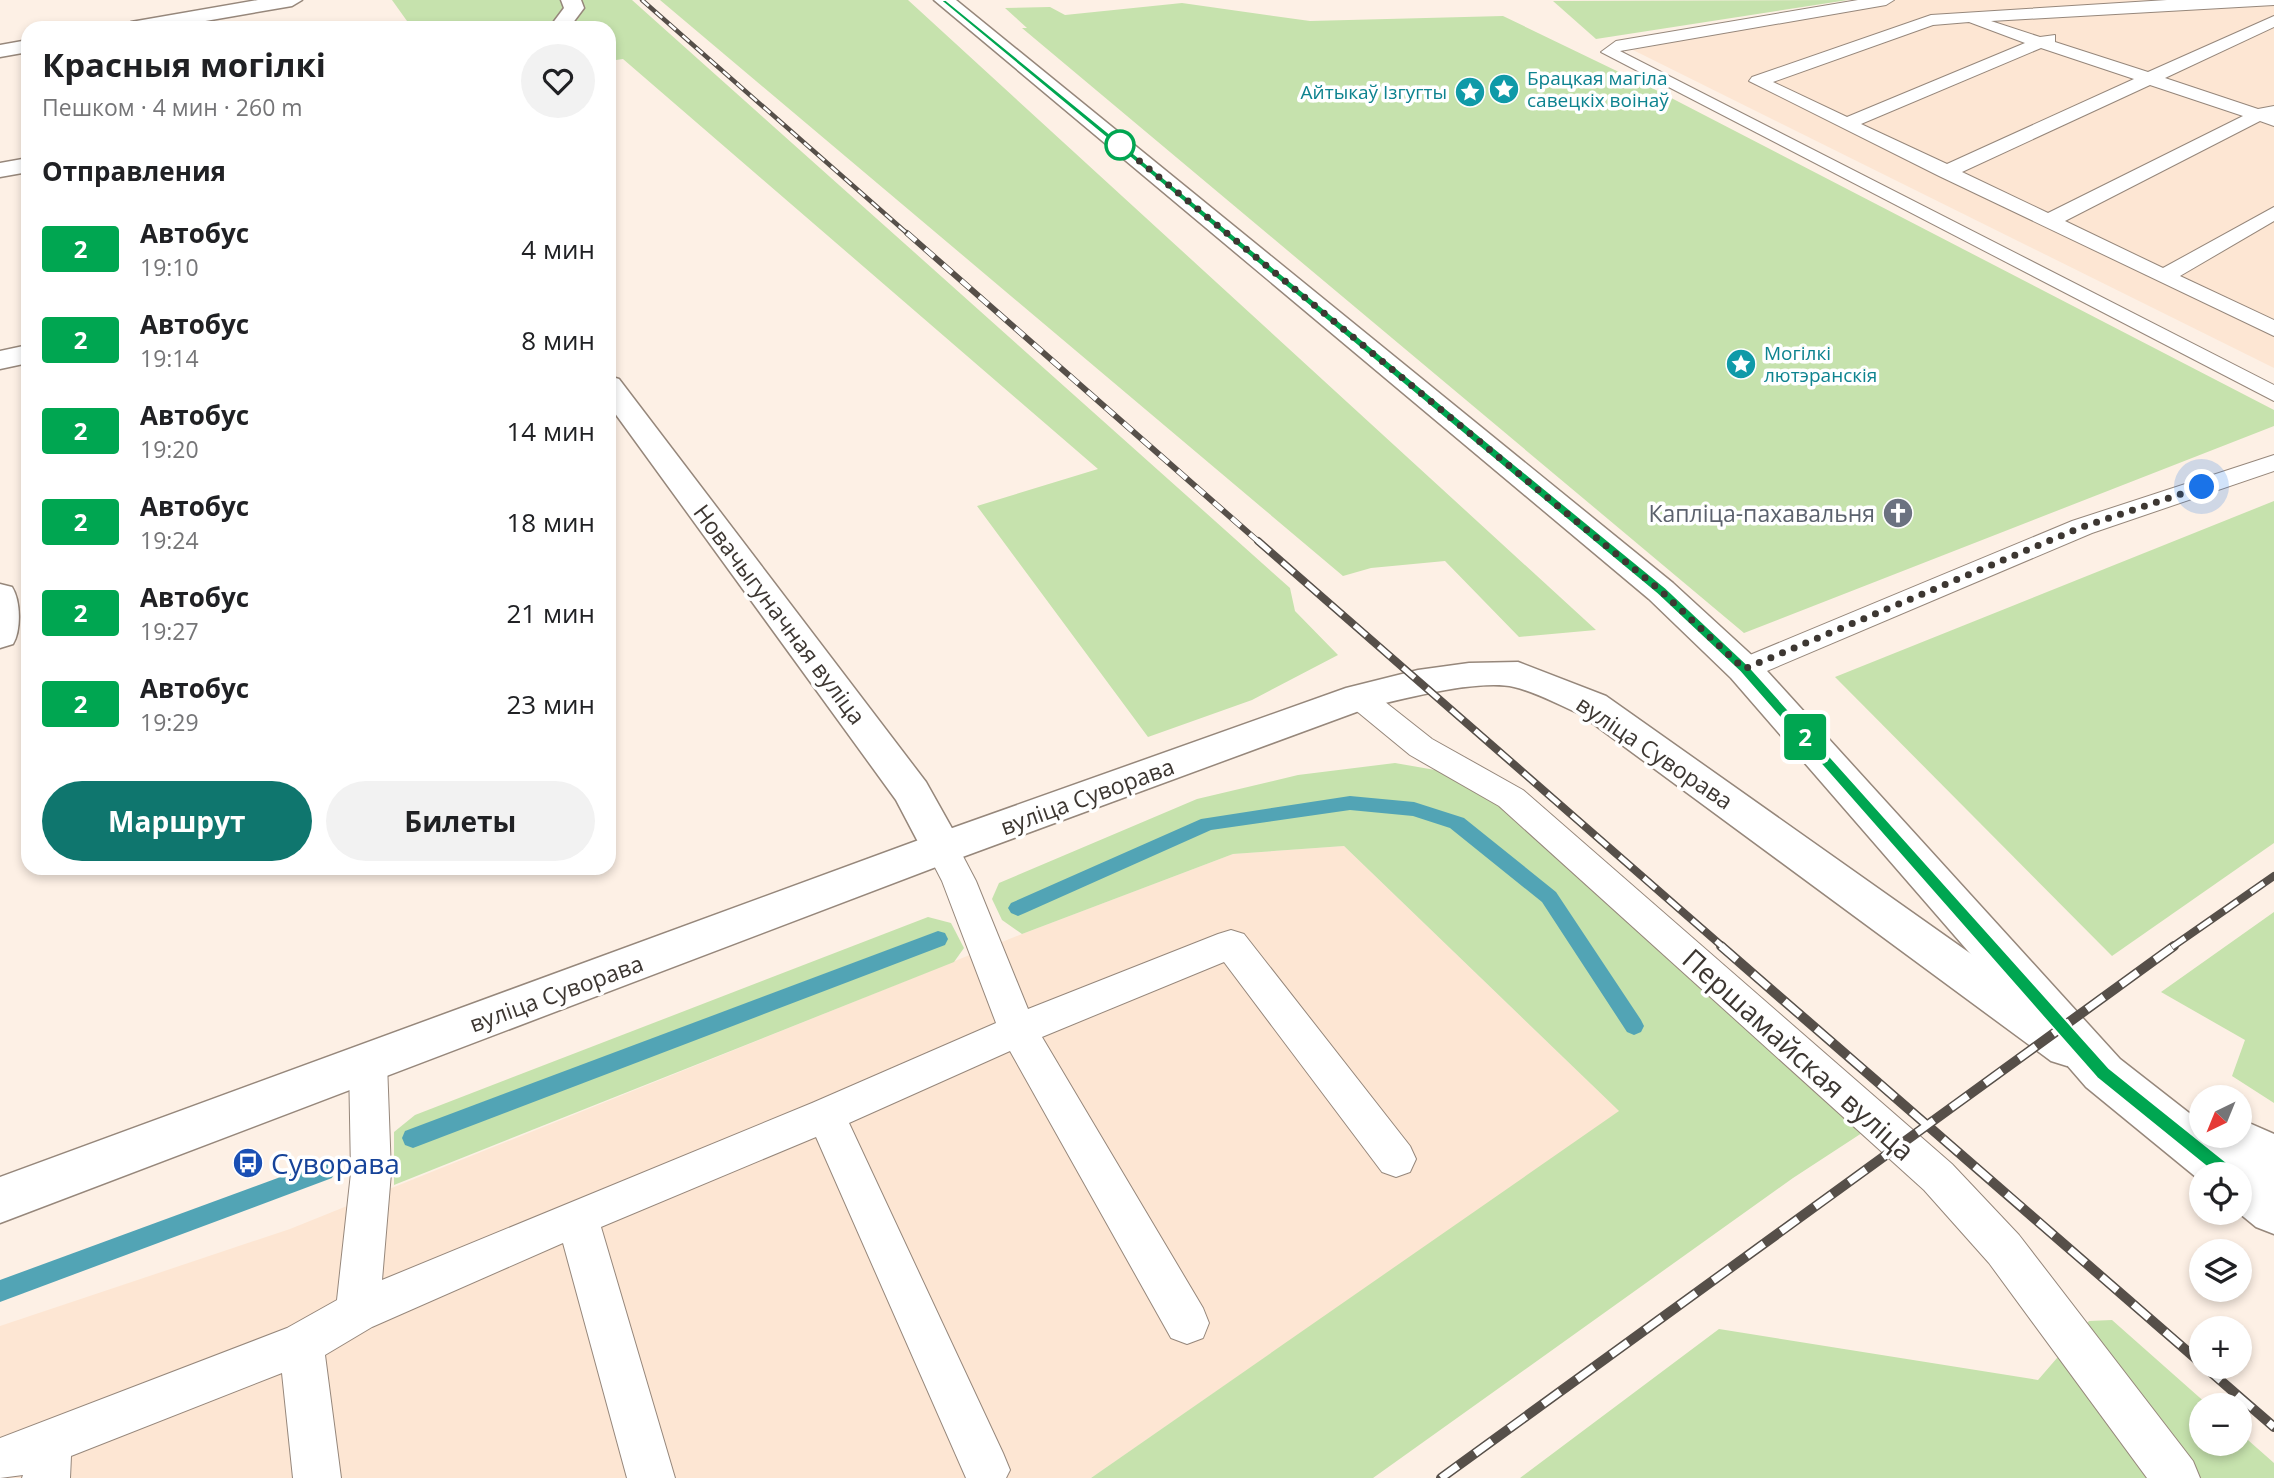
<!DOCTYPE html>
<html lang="ru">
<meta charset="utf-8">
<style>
:root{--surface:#fff;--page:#f2f2f2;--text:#202124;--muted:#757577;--accent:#0f766e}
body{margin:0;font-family:"Open Sans",sans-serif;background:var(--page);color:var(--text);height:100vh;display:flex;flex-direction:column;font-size:26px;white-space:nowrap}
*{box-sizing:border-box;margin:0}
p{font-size:23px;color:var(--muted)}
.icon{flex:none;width:38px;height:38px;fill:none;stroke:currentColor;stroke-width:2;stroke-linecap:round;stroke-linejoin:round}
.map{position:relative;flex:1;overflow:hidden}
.drawer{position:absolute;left:21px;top:21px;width:595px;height:854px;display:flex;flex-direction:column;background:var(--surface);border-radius:21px;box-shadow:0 4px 10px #0003}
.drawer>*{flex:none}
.badge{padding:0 14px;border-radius:5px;font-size:24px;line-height:46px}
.needle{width:46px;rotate:223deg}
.controls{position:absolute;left:2189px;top:1085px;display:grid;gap:14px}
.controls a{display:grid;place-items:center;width:63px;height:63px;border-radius:50%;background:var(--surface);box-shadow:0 4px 10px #0003;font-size:35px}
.you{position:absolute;width:35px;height:35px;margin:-18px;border:5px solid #fff;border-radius:50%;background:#1a73e8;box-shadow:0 0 0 10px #1a73e833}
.map>.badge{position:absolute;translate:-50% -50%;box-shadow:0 0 0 4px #fff}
h2{padding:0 21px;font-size:26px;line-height:63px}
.round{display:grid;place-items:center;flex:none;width:74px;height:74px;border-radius:37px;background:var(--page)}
.overview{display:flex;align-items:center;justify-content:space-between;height:119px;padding:0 21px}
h1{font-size:33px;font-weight:700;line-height:52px}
.button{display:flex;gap:14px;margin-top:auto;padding:14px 21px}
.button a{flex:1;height:80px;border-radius:42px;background:var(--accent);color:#fff;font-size:28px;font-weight:700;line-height:80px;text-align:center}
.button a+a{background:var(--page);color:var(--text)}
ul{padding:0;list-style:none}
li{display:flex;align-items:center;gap:21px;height:91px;padding:0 21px}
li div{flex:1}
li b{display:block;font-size:26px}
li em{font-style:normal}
li .badge{min-width:77px;font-weight:700;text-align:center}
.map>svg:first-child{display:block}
</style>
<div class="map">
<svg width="2274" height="1478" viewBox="0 0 2274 1478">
<rect width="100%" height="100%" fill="#fdf0e5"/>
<g fill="#fde6d3">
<path d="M1883,0H2274V368L1633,50L1886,2Z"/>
<path d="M1344,846L1620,1112L1091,1478H0V1326L290,1229L1022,934L1233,854Z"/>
</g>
<g fill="#c6e2ad">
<path d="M392,0H564L566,9L552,28H412Z"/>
<path d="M580,0H632L1290,588L1295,611L1338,655L1252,700L1148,737L977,506L1098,469L623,59L609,61V28H566Z"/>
<path d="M660,0H908L1596,630L1519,637L1445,561L1371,568L1343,576Z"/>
<path d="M1848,0L1596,39L1553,1Z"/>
<path d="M1182,3L1310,21L1503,16L1650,87L2274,410V426L1744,633L1022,28H1027L1005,8L1050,7L1065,15Z"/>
<path d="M2274,501V843L2112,956L1835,677Z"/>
<path d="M1395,763L1441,771L1502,807L1865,1131L1793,1178L1373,1478H1091L1619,1111L1344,846L1233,854L1022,934L1002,920L992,899L999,883L1197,799L1298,775Z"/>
<path d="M2274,912V1103L2232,1076L2245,1040L2161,992Z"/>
<path d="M928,917L951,923L964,948L954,962L394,1185V1132L415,1115Z"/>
<path d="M2112,1320L2208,1405H2202V1444H2240V1433L2274,1463V1478H1520L1719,1329L2038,1380L2089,1321Z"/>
</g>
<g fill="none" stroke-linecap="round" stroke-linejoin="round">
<g fill="#52a4b5" fill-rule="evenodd">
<path d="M1350,796L1414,802L1464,818L1556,892L1641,1020L1644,1026L1641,1032L1634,1035L1627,1032L1542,902L1450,828L1413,816L1350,810L1211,830L1025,913L1018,916L1011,913L1008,908L1011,903L1201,819Z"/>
<path d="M938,931L945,933L948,939L945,945L413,1148L405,1145L402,1138L405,1131Z"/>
<path d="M324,1161L332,1164L335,1171L332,1178L0,1302V1280Z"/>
</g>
<g stroke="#96877b" stroke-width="2">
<g id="service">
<path d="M1858,0H1894L1886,5L1620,51L2274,385V401L1601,52L1616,41Z"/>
<path d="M2167,0H2274V5L1991,21L2040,37L2055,35V42L2148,72L2274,16V27L2165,78L2258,109L2274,106V126L2260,121L2065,221L2163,268L2274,207V221L2180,276L2274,320V336L1939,176L1749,81L1752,77L1931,15ZM1969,22L2025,43L1847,117L1773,82L1933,25ZM2041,48L2134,79L1947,164L1861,124ZM2150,85L2243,116L2048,213L1962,172Z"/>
<path d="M2274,455V471L2092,533L1755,676L1744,679L1733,676L1729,669L1733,662L2072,521Z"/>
<path d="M1359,687L1370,690L1432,739L1523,790L1952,1164L2019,1235L2193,1461L2200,1478H2147L1989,1263L1924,1190L1499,806L1410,755L1348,704L1344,697L1348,690Z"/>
<path d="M942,835L954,839L976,881L1028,1009L1218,934L1231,930L1244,934L1410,1146L1416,1159L1410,1172L1396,1177L1382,1172L1224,962L1042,1037L1203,1308L1209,1323L1203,1338L1187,1344L1171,1338L1010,1051L849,1123L1003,1453L1010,1470L1006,1478H966L816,1137L601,1227L675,1478H627L563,1243L372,1327L325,1355L341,1478H293L282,1373L71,1456L70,1478H22L23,1475L0,1478V1438L287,1328L337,1300L351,1173L349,1063L354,1052L368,1047L382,1052L387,1063L391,1173L382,1280L812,1103L996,1023L942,881L925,848L930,839Z"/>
</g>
</g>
<g stroke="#96877b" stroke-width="3">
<g id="minor">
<path d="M258,0H302L292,6L165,28H121L131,22Z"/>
<path d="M561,0H581L584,8L569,28H549L564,8Z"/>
<path d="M28,40V52L0,57V45Z"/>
<path d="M28,158V172L0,177V163Z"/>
<path d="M28,345V363L0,369V351Z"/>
<path d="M609,376L619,379L926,782L963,848L957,859L942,863L927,859L896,800L609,405Z"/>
<path d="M0,584L12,587C21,601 21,631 13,644L0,648Z"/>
</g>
</g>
<g stroke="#96877b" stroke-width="3">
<path id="tertiary" d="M1518,662L1606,696L2083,1033L2090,1047L2083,1061L2067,1066L2051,1061L1580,714C1559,705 1536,692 1514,687C1479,679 1406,698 1370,707L957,859L0,1223V1177L927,837L1346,688L1418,670L1469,663Z"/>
</g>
<g stroke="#96877b" stroke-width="3">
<path id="secondary" d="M934,0H956L1673,583L1757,660L2120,1059L2202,1123V1136H2240V1119L2274,1134V1234L2256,1227L2239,1213L2240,1174H2202V1182L2086,1087L1731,678L1649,599Z"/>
</g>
<use href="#service" fill="#fff" fill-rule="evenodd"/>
<use href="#minor" fill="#fff" fill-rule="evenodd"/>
<use href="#tertiary" fill="#fff" fill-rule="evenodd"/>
<use href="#secondary" fill="#fff" fill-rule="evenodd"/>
<g stroke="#564f49" stroke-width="4.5">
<path id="rail-far3" d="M642,0L909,235"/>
</g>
<g stroke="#564f49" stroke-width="6">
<path id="rail-far2" d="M907,233L1260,543"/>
</g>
<g stroke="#564f49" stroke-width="8">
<g id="rail-far1">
<path d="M1258,541L1723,947"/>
<path d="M2172,947L2274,876"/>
</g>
</g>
<g stroke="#564f49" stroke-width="10">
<g id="rail">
<path d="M1721,946L2202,1364"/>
<path d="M2205,1367L2274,1427"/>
<path d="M1441,1478L2174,946"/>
</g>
</g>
<use href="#rail-far3" stroke="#fff" stroke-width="2.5" stroke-dasharray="9" stroke-linecap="butt"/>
<use href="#rail-far2" stroke="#fff" stroke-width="4.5" stroke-dasharray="12" stroke-linecap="butt"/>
<use href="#rail-far1" stroke="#fff" stroke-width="5" stroke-dasharray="16" stroke-linecap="butt"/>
<use href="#rail" stroke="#fff" stroke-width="7" stroke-dasharray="21" stroke-linecap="butt"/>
</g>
<path fill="#00a651" stroke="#fff" stroke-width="2" d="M940,0H946L1666,588L1749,666L2109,1068L2235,1169L2238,1174L2235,1180H2223L2097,1078L1740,672L1657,594Z"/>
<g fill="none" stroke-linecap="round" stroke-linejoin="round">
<path stroke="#3d3732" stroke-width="7" stroke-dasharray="0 12.6" d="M1120,145L1661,591L1744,669L2082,527L2202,487"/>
</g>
<defs>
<g id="sight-disc" transform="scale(1.575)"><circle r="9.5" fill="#0f9aa8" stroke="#fff"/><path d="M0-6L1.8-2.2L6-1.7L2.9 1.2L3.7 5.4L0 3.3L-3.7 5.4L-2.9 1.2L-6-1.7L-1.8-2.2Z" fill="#fff"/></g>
<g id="church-disc" transform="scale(1.575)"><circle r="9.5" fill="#6b7280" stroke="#fff"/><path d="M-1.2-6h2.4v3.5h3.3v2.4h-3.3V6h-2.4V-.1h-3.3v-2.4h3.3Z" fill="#fff"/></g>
<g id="bus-disc" transform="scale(1.575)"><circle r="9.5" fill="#1a4fb4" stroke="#fff"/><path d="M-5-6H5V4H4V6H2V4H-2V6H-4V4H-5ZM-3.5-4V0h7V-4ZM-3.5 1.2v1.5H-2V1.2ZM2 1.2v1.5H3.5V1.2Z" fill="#fff"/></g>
</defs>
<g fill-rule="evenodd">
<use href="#sight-disc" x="1504" y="89"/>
<use href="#sight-disc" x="1470" y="92"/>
<use href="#sight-disc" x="1741" y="364"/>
<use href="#church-disc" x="1898" y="513"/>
<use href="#bus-disc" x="248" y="1163"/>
</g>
<circle fill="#fff" stroke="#00a651" stroke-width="3.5" cx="1120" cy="145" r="14"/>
<g text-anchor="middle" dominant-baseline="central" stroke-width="7" stroke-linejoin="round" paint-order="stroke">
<g font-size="19" fill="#0d838f" stroke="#fff" text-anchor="start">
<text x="1527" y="78">Брацкая магіла<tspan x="1527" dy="22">савецкіх воінаў</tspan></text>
<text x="1447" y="92" text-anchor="end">Айтыкаў Ізгугты</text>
<text x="1764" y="353">Могілкі<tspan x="1764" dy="22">лютэранскія</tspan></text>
</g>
<g font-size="23" fill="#5b616d" stroke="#fff" text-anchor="end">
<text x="1875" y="513">Капліца-пахавальня</text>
</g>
<g font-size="23" fill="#3d3732" stroke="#fff">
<text transform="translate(780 614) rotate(53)">Новачыгуначная вуліца</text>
<text transform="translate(1655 752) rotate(34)">вуліца Суворава</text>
<text transform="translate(1087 796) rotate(-20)">вуліца Суворава</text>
<text transform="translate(556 993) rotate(-20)">вуліца Суворава</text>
</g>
<g font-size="28" fill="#3d3732" stroke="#fff">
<text transform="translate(1799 1054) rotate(42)">Першамайская вуліца</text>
</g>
<g font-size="28" fill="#164399" stroke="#fff" text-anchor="start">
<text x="271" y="1163">Суворава</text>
</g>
</g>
</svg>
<div class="controls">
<a><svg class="needle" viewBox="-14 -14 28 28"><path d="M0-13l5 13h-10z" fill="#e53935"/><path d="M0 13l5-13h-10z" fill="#757577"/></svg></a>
<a><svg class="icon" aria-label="locate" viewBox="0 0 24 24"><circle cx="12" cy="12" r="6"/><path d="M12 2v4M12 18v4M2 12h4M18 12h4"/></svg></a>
<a><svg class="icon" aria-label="layers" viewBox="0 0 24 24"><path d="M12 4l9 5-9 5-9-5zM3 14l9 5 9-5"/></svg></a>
<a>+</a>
<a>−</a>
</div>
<div class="you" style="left:2202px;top:487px"></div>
<b class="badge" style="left:1805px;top:737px;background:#00a651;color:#fff">2</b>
<section class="drawer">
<div class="overview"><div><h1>Красныя могілкі</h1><p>Пешком · 4 мин · 260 m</p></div><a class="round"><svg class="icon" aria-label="heart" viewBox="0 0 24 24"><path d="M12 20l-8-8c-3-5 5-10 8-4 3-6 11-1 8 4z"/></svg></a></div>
<h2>Отправления</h2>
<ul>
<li><span class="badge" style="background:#00a651;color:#fff">2</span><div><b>Автобус</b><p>19:10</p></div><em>4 мин</em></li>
<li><span class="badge" style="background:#00a651;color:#fff">2</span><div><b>Автобус</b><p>19:14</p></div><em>8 мин</em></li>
<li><span class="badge" style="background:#00a651;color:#fff">2</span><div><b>Автобус</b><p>19:20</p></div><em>14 мин</em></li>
<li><span class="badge" style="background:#00a651;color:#fff">2</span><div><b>Автобус</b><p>19:24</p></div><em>18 мин</em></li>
<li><span class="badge" style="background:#00a651;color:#fff">2</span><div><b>Автобус</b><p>19:27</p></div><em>21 мин</em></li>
<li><span class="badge" style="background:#00a651;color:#fff">2</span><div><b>Автобус</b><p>19:29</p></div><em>23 мин</em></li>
</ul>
<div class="button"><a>Маршрут</a><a>Билеты</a></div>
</section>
</div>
